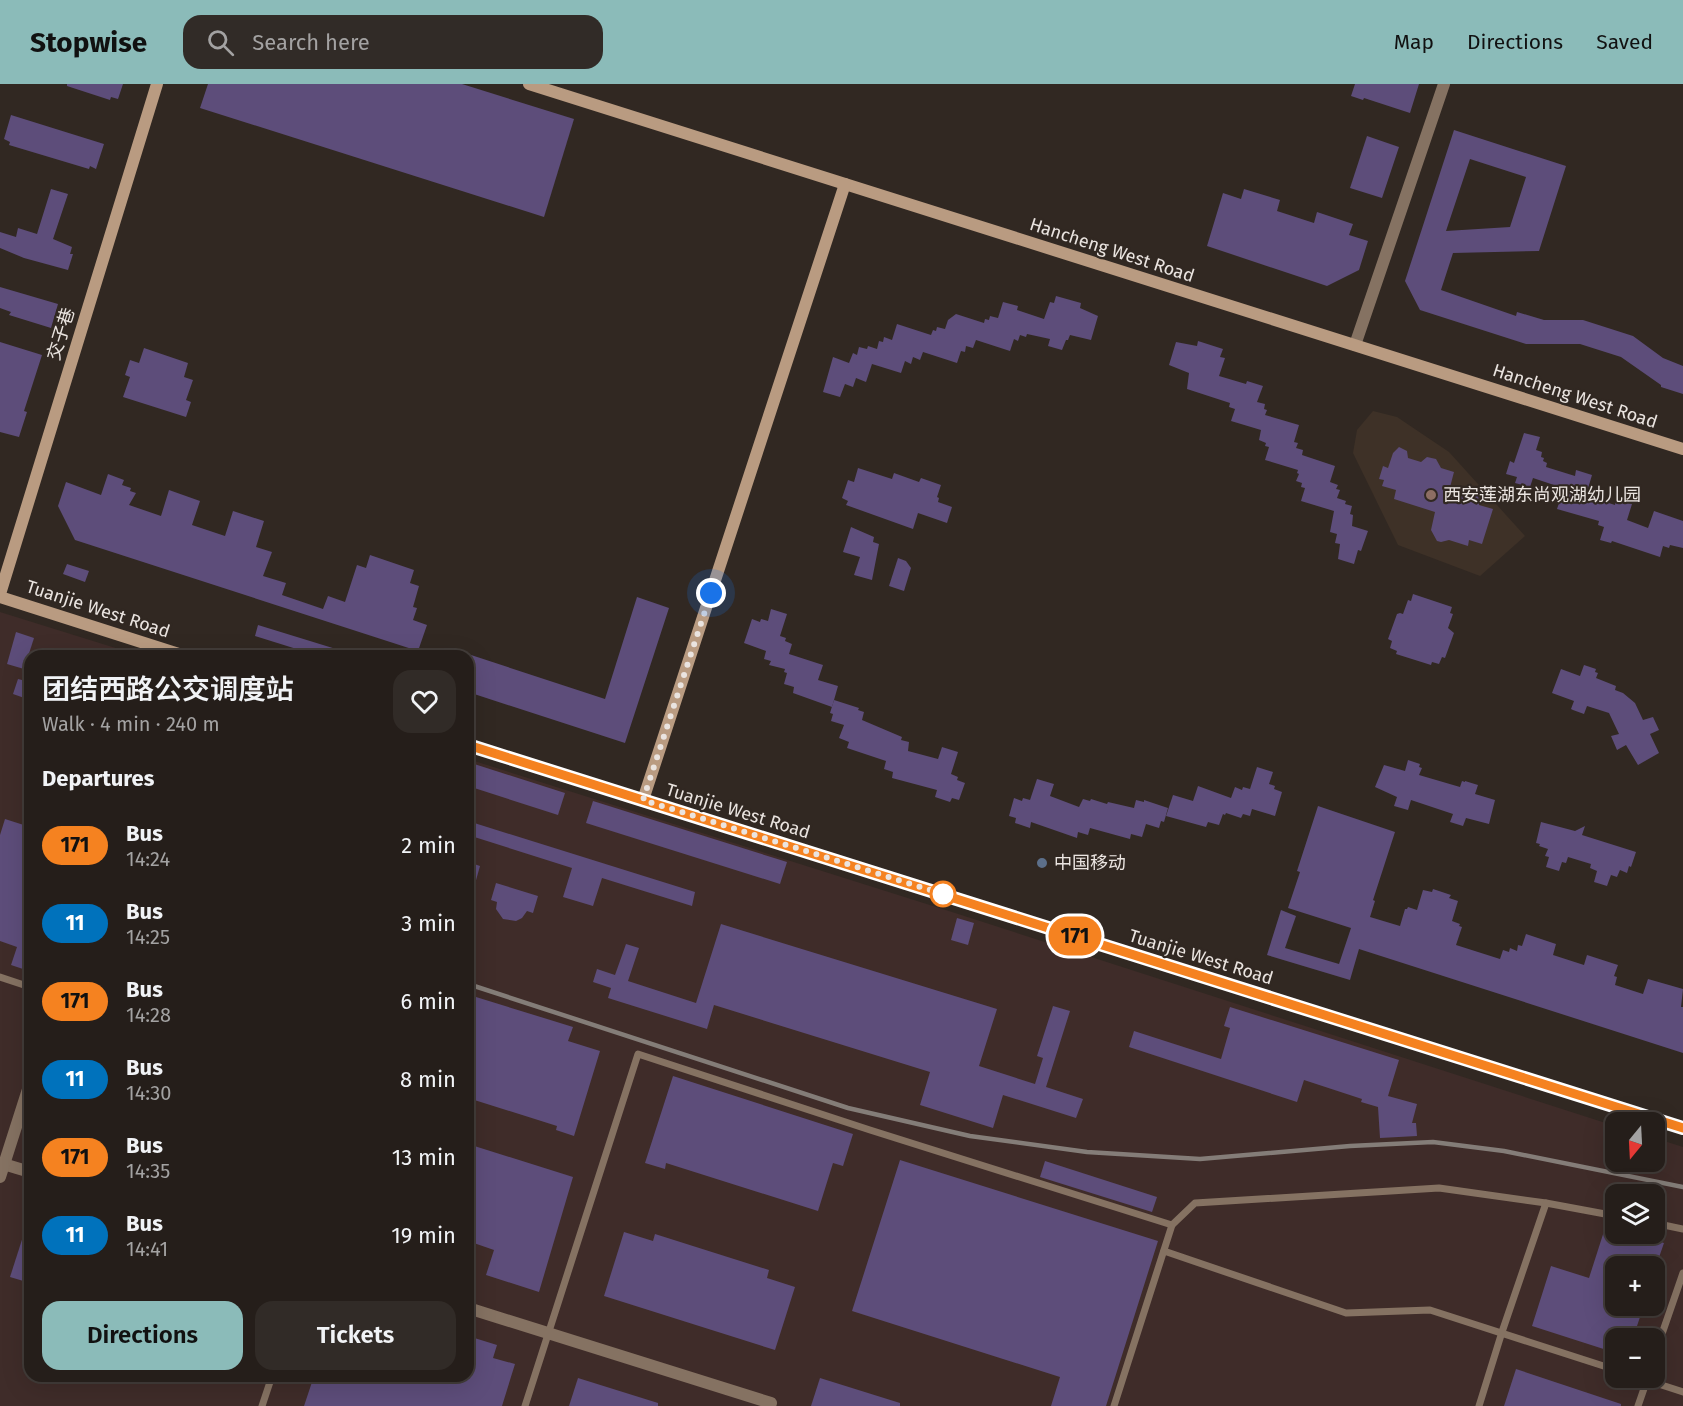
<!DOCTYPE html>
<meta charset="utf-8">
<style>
:root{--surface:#251e1a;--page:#312b27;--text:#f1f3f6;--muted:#a3a2a2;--line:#423c39;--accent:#8bbbb9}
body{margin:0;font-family:"Fira Sans","Noto Sans SC",sans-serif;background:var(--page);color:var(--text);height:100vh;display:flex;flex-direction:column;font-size:22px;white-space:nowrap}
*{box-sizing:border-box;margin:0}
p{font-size:20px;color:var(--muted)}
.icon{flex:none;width:33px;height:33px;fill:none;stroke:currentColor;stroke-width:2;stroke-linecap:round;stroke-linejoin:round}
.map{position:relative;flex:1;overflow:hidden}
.details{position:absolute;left:24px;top:566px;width:450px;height:732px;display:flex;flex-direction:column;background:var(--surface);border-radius:18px;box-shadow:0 6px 24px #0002,0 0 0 2px var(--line)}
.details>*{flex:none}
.badge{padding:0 12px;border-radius:20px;font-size:21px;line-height:39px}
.needle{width:39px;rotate:198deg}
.controls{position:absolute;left:1605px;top:1028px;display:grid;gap:12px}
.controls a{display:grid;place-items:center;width:60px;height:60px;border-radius:12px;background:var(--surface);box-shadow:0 6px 24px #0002,0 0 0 2px var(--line);font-size:30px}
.you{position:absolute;width:30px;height:30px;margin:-15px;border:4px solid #fff;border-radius:50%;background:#1a73e8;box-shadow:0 0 0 9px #1a73e833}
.map>.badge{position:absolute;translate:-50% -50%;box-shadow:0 0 0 3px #fff}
h2{padding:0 18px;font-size:22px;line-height:54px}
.round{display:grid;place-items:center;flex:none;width:63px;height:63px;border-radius:18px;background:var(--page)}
.summary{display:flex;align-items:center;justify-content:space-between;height:102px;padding:0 18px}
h1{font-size:28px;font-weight:600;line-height:45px}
.primary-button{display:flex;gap:12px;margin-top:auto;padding:12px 18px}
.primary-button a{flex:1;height:69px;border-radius:18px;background:var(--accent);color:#111;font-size:24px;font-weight:600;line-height:69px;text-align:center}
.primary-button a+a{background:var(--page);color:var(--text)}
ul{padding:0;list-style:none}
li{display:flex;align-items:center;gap:18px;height:78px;padding:0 18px}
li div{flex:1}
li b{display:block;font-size:22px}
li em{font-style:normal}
li .badge{min-width:66px;font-weight:700;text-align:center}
header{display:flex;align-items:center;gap:36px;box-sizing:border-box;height:84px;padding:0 30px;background:var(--accent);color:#111}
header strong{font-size:28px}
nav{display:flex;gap:33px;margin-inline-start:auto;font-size:21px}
.search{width:420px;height:54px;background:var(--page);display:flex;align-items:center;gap:15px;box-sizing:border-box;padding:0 21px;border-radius:18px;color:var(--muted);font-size:22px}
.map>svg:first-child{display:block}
</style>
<header>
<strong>Stopwise</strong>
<div class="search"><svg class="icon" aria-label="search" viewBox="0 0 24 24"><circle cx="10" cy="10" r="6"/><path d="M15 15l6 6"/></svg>Search here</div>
<nav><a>Map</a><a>Directions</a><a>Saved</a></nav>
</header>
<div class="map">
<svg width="1683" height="1322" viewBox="0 0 1683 1322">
<rect width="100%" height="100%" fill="#312822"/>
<path fill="#3f2c29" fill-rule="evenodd" d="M0,528L138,571L30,572V1292H468V675L952,828L1615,1042L1616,1077H1654L1655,1054L1683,1063V1322H0ZM1616,1110H1654V1149H1616ZM1616,1182H1654V1221H1616ZM1616,1254H1654V1293H1616Z"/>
<path fill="#3e3127" d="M1373,327L1397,333L1449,368L1525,452L1480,492L1398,461L1353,369L1357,346Z"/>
<g fill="#5d4d7a" fill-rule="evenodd">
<path d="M67,0H123L118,15L111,13L110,16L67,2Z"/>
<path d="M208,0H462L574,35L544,133L200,24Z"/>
<path d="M1355,0H1419L1410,29L1364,14L1363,16L1351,12Z"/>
<path d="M11,31L104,60L96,85L90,82L89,85L9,61L10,58L4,55Z"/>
<path d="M1454,46L1566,82L1539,167L1453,169L1441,206L1516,232L1517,228L1544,236H1583L1633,252L1663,274L1683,282V310L1661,303V301L1621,273L1580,260H1526L1420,226L1405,197ZM1470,75L1526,93L1510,143L1446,147Z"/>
<path d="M1367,52L1399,63L1382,114L1350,104Z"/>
<path d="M51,105L68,110L53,155L72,163L70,170H73L68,186L24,174L0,164V148L16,153L18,144L37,150Z"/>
<path d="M1244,105L1280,116L1277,127L1314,139L1317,128L1353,140L1349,151L1368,157L1359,186L1327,202L1207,162L1223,109L1241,115Z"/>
<path d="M0,203L58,220L51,244L9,231L11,228L0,224Z"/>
<path d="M1056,212L1081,219L1080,224L1098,232L1091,256L1070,251L1068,256H1066L1062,266L1048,262L1050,255L1027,250L1026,253L1020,251L1018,257L1014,255L1010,267L976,256L973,264L966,262L965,268L961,267L957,279L923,268L920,276L913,273L911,280L905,277L901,289L872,280L866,298L856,294L853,303L845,300L840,313L823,308L833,273L849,279L853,269L857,271L859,263L867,265L868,262L877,265L879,257L883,258L884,253L892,256L897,240L931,251L933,246L936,247L937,243L945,245L948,236L956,230L984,239L985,235L989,236L990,232L998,234L1003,218L1018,222L1017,226L1044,235L1050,218L1054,219Z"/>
<path d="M1198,257L1223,265L1220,273L1225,274L1219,292L1246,300L1247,297L1263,302L1257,318L1265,320L1264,325L1267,326L1265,331L1299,341L1294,358L1298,359L1296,364L1303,366L1302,371L1335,382L1330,398L1338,401L1336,405L1340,406L1337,414L1346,417L1345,420L1352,422L1350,430L1353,431L1352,442L1368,447L1361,467L1358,466L1354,480L1338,475L1340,460L1335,459L1337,450L1330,448L1334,427L1301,417L1305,404L1301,403L1302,399L1296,397L1299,390L1297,389L1298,386L1265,376L1269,363L1265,362L1266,359L1259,356L1261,346L1231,337L1235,325L1229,323L1230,319L1187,305L1189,289L1169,281L1176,258L1197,262Z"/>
<path d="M0,258L42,271L24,327L27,328L19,353L0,348Z"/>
<path d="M144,264L188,279L184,293L193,296L186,316L191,318L186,333L123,313L130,293L125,291L130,276L139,279Z"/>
<path d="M1524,349L1540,353L1536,366L1542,368L1541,373L1544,374L1543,377L1547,379L1546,383L1575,392L1576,386L1592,391L1587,408L1594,410L1593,414L1615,421L1616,415L1632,420L1627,436L1648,444L1654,427L1683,437V464L1670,461L1669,464L1663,462L1660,473L1612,457L1611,459L1600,456L1604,443L1598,441L1599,437L1557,425L1561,413L1558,412L1559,408L1553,406L1554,401L1533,394L1530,403L1515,399L1517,393L1506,390L1510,377L1514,379Z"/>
<path d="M1399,363L1407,367L1408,374L1421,378L1427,373L1436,375L1441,384L1454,388L1449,407H1475L1478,411L1479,421L1493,425L1482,460L1469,456L1468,462L1449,456L1441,458L1437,457L1431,446L1435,428L1394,415L1396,406L1382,402L1384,396L1379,395L1383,382L1388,384L1393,369Z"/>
<path d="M858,384L892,395L894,389L919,398L921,394L941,401L937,413L939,414L938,418L952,423L947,439L918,429L913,445L846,421L848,417L842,414L848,396L854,398Z"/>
<path d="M108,390L124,396L122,401L131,404L130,407L136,409L129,421L161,432L169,406L200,417L192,441L225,452L233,427L264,437L256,463L272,468L263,492L286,499L282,511L323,525L328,512L345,518L357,481L366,484L370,471L414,486L410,499L419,502L413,523L417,524L413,536L427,541L418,567L75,456L58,422L66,398L101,411Z"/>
<path d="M851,443L874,453L873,458L879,460L872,496L854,491L860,473L843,468Z"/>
<path d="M898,474L906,477L911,484L904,507L889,502Z"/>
<path d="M67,480L89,487L85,498L63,490Z"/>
<path d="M1413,510L1452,523L1450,529L1453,530L1448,544L1454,549L1445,574L1442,573L1439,580L1432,578L1431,581L1396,570L1397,567L1390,564L1392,557L1388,555L1397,530L1400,529L1403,530L1408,516L1411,517Z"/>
<path d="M637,513L669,524L625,659L468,608V570L605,615Z"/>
<path d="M771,525L787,530L780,552L786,554L785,557L792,560L789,570L823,581L818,596L838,602L832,623L793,609L794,603L784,600L787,589L784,588L785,585L769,581L771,577L764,575L766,567L744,559L752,535L760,538L761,535L768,537Z"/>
<path d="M258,541L349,569V572H319L255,552Z"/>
<path d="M16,548L34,554L24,585L7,580Z"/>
<path d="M1584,581L1596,585L1595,588L1598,589L1596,594L1616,602L1615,606L1623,609L1635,619L1643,636L1653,633L1659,646L1650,650L1659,669L1638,681L1626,661L1617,666L1611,652L1619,650L1609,629L1587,622L1584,630L1573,626L1571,625L1574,617L1552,609L1561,585L1580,592Z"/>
<path d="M18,595L30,598V616L13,610Z"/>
<path d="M834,616L859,624L858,626L864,628L862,636L902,653L901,656L909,658L908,667L938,675L942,663L958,668L951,690L958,693L957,696L965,699L959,716L952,714L950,718L935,713L937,706L892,694L893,688L884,685L886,677L847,664L849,658L839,654L844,641L831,637L833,630L830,629Z"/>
<path d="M1408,676L1420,680L1419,683L1422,684L1419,691L1460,703L1462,697L1465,698V697L1478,701L1475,710L1495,716L1489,740L1466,734L1463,742L1450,738L1453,730L1411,716L1408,726L1394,722L1397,713L1375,703L1384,681L1405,687Z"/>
<path d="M468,678L565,709L558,731L468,702Z"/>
<path d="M1257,683L1273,688L1269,700L1275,702L1274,705L1282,708L1275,732L1252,725L1250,732L1243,730L1241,734L1226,729L1225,731L1223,730L1219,741L1208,738L1206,743L1166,732L1173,711L1193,717L1198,702L1231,714L1235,703L1242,706L1243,703L1250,705Z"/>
<path d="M1037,695L1054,700L1050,712L1079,723L1083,715L1090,717L1091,715L1107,720L1108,718L1134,724L1136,716L1144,718V716L1168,724L1164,738L1161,737L1159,744L1146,740L1142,753L1131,750L1130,755L1090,744L1088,751L1078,748L1077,754L1031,738L1030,744L1015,739L1016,734L1009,732L1014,714L1022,717L1023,714L1030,716Z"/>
<path d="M593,717L787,778L780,800L586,739Z"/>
<path d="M1318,722L1395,748L1373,816L1375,817L1370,833L1400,842L1405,825H1407L1408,823L1417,826L1423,806L1432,808L1433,805L1451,811L1449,814L1458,817L1452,837L1460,840L1459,842L1462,843L1456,861L1500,875L1503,866L1509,868L1510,864L1517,867L1518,861L1522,862L1526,850L1556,860L1553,871L1584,881L1587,871L1618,881L1614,892L1617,893L1615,901L1643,910L1648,895L1683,905L1681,923H1683V969L1359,865L1350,896L1267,871L1281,826L1296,832L1285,864L1339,880L1351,844L1288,824L1300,788L1297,787Z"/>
<path d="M5,735L30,743V863L23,885L11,881L17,863L0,857V751Z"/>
<path d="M468,737L695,808L692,822L602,794L593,822L563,813L572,784L468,751Z"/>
<path d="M1541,738L1575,747L1585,742L1582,751L1636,768L1631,783L1629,782L1627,789L1620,786L1617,793L1611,791L1607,802L1594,798L1597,787L1590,784L1591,780L1568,773L1566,779L1562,778L1559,787L1546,783L1549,773L1545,772L1548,765L1539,762L1540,760L1536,759Z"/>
<path d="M468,778L480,782L471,814L468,813Z"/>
<path d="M496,799L538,812L533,829L527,827L522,834L516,837L503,835L496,825L497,818L491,816Z"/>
<path d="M957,834L974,839L968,861L951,856Z"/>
<path d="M721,840L997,925L979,982L1035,1000L1043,974L1037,972L1053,922L1070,927L1046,1003L1083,1015L1076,1034L1003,1011L993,1044L920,1021L930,988L714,921L707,945L608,914L611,904L593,898L597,885L615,891L626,860L639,864L628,897L696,919Z"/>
<path d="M476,913L573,943L568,957L600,967L574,1052L556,1046L557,1042L468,1014V929L471,930Z"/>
<path d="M1230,923L1399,976L1388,1012L1417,1020L1412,1039H1416L1417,1052L1380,1054L1378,1023L1361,1018L1362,1015L1304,996L1297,1018L1129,963L1134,947L1221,975L1230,944L1224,942Z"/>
<path d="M673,992L853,1050L843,1082L833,1079L818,1127L666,1079L665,1085L645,1079Z"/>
<path d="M468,1060L573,1093L539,1208L486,1191L494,1166L468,1157Z"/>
<path d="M900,1076L1158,1157L1106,1322H1051L1060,1293L852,1227Z"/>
<path d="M1045,1077L1157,1113L1152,1128L1040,1093Z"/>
<path d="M28,1137L30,1138V1199L10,1193Z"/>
<path d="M1606,1141L1616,1144V1149H1631L1664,1159L1656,1182H1616V1221H1644L1633,1254H1616V1269L1532,1242L1551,1182L1589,1194Z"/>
<path d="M624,1148L653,1157L655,1150L769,1186L767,1194L795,1203L775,1266L604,1212Z"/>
<path d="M468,1252L497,1261L493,1274L515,1280L502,1322H304L314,1292H468Z"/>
<path d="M1516,1285L1621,1320V1322H1504Z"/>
<path d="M578,1294L658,1319V1322H569Z"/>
<path d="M820,1294L900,1319V1322H811Z"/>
</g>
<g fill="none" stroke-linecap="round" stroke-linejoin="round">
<g stroke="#857262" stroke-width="7">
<path d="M0,893L30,903"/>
<path d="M1654,1139L1683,1145"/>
<path d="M1172,1141L1195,1119L1439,1104L1546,1119L1616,1132"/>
<path d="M1164,1167L1346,1229L1430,1226L1616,1286"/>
<path d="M1654,1273L1683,1189"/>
<path d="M1637,1293L1683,1308"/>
<path d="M262,1322L272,1292"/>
<path d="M525,1322L638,970L870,1046L1172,1141L1114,1322"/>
<path d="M1479,1322L1502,1248L1546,1119"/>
<path d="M1638,1322L1648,1293"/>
</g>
<g stroke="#857262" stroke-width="12">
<path d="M1355,261L1444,0"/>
<path d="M0,1079L30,1088"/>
<path d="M0,1093L30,999"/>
<path d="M468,1224L771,1319"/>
</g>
<g stroke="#b99b81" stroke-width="12">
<path d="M529,0L1683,365"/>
<path d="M0,510L157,0"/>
<path d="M0,513L185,572"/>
<path d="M468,661L1683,1044"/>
<path d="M643,716L845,100"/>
</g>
<path stroke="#847d78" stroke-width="4.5" d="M468,900L848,1024L970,1052L1087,1068L1200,1075L1350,1062L1433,1058L1504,1067L1683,1103"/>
</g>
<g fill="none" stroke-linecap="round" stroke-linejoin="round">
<g stroke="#fff" stroke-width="14">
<path id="line" d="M468,661L1683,1044"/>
</g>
<use href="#line" stroke="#f58220" stroke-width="9"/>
<path stroke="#eae4e0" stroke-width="6" stroke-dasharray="0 10.8" d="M711,509L643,716L943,810"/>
</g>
<circle fill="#8d6e63" stroke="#312822" stroke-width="2" cx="1431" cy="411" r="6"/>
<circle fill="#5c6f8a" stroke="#312822" stroke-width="2" cx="1042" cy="779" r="6"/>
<circle fill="#fff" stroke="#f58220" stroke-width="3" cx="943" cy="810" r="12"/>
<g text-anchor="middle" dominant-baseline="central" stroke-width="4.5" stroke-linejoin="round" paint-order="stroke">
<g font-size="18" fill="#eae4e0" stroke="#312822">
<text transform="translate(1112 166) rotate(18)">Hancheng West Road</text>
<text transform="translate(61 250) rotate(-73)">交子巷</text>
<text transform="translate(1575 312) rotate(18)">Hancheng West Road</text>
<text transform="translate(98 525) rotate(18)">Tuanjie West Road</text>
<text transform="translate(738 727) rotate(17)">Tuanjie West Road</text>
<text transform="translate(1201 873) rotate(17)">Tuanjie West Road</text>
</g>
<g font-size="18" fill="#eae4e0" stroke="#312822" text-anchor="start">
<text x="1443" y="411">西安莲湖东尚观湖幼儿园</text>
<text x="1054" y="779">中国移动</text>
</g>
</g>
</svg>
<div class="controls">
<a><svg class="needle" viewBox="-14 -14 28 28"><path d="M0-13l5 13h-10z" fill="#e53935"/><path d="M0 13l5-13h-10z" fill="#a3a2a2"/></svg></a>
<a><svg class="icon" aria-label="layers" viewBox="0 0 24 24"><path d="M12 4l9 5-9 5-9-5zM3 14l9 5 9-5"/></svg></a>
<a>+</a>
<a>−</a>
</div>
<div class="you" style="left:711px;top:509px"></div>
<b class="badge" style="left:1075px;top:852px;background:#f58220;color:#111">171</b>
<section class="details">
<div class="summary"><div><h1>团结西路公交调度站</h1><p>Walk · 4 min · 240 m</p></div><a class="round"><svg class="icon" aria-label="heart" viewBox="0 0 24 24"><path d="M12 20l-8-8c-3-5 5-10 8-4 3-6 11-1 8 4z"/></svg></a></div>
<h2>Departures</h2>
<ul>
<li><span class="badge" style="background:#f58220;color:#111">171</span><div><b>Bus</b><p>14:24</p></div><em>2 min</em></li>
<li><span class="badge" style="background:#0072bc;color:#fff">11</span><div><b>Bus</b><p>14:25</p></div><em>3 min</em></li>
<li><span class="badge" style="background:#f58220;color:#111">171</span><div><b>Bus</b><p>14:28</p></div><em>6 min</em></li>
<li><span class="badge" style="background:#0072bc;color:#fff">11</span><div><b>Bus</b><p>14:30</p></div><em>8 min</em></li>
<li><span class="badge" style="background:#f58220;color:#111">171</span><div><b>Bus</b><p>14:35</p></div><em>13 min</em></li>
<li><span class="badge" style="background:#0072bc;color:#fff">11</span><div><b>Bus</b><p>14:41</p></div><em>19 min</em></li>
</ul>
<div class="primary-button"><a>Directions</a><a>Tickets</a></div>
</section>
</div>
